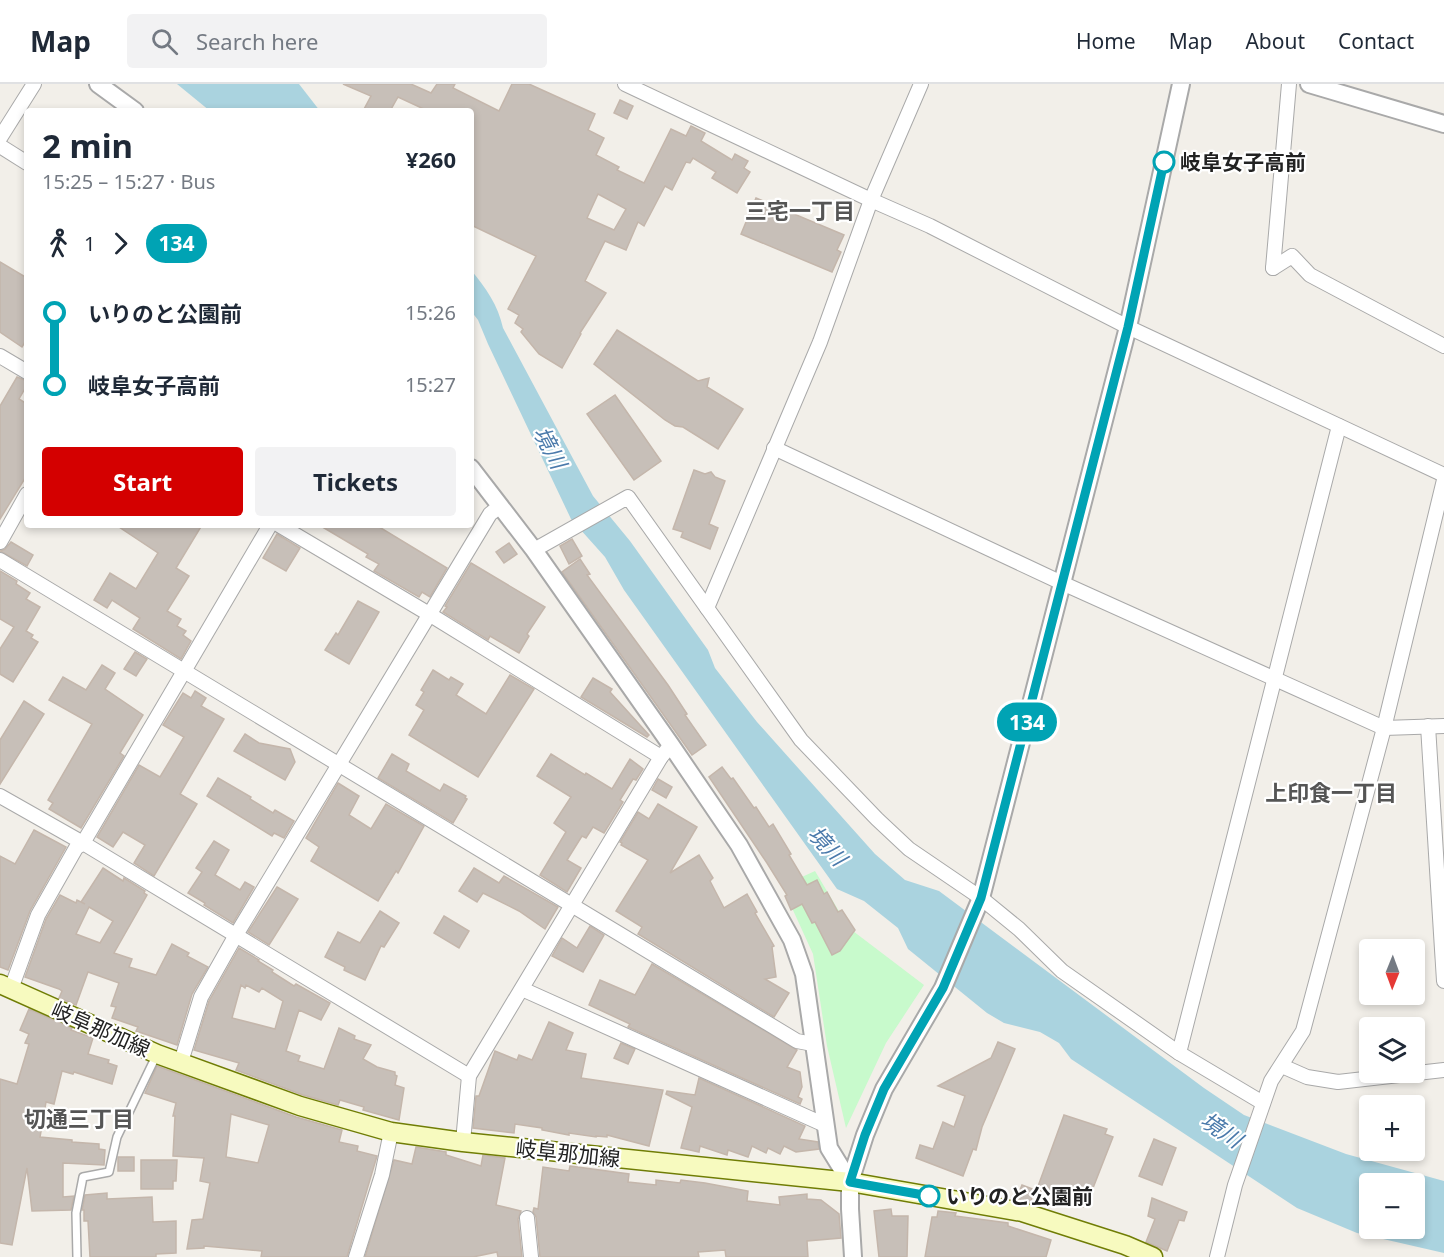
<!DOCTYPE html>
<meta charset="utf-8">
<style>
:root{--surface:#fff;--page:#f2f2f3;--text:#1f2937;--muted:#747a83;--line:#e0e1e3;--accent:#d40000}
body{margin:0;font-family:"Noto Sans","Noto Sans JP",sans-serif;background:var(--page);color:var(--text);height:100vh;display:flex;flex-direction:column;font-size:22px;white-space:nowrap}
*{box-sizing:border-box;margin:0}
p{font-size:20px;color:var(--muted)}
.icon{flex:none;width:33px;height:33px;fill:none;stroke:currentColor;stroke-width:2;stroke-linecap:round;stroke-linejoin:round}
.map{position:relative;flex:1;overflow:hidden}
.side{position:absolute;left:24px;top:24px;width:450px;height:420px;display:flex;flex-direction:column;background:var(--surface);border-radius:6px;box-shadow:0 3px 9px #0003}
.side>*{flex:none}
.badge{padding:0 12px;border-radius:20px;font-size:21px;line-height:39px}
.needle{width:39px;rotate:181deg}
.tools{position:absolute;left:1359px;top:855px;display:grid;gap:12px}
.tools a{display:grid;place-items:center;width:66px;height:66px;border-radius:6px;background:var(--surface);box-shadow:0 3px 9px #0003;font-size:30px}
.map>.badge{position:absolute;translate:-50% -50%;box-shadow:0 0 0 3px #fff}
.legs{display:flex;align-items:center;gap:9px;height:66px;padding:0 18px;font-size:20px}
.legs p{margin-inline-start:auto}
.headline{display:flex;align-items:center;justify-content:space-between;height:102px;padding:0 18px}
h1{font-size:33px;font-weight:700;line-height:45px}
.primary-button{display:flex;gap:12px;margin-top:auto;padding:12px 18px}
.primary-button a{flex:1;height:69px;border-radius:6px;background:var(--accent);color:#fff;font-size:24px;font-weight:700;line-height:69px;text-align:center}
.primary-button a+a{background:var(--page);color:var(--text)}
ul{padding:0 18px;list-style:none}
li{display:flex;align-items:center;gap:21px;height:72px;font-size:22px}
li i{display:grid;place-items:center;width:9px;height:100%;margin:0 8px;background:currentColor}
li i::after{content:'';width:15px;height:15px;margin:-8px;border:4px solid;border-radius:50%;background:var(--surface)}
li p{margin-inline-start:auto}
li:first-child i{background:linear-gradient(#0000 50%,currentColor 0)}
li:last-child i{background:linear-gradient(currentColor 50%,#0000 0)}
header{display:flex;align-items:center;gap:36px;box-sizing:border-box;height:84px;padding:0 30px;background:var(--surface);border-bottom:2px solid var(--line)}
header strong{font-size:28px}
nav{display:flex;gap:33px;margin-inline-start:auto;font-size:21px}
.search{width:420px;height:54px;background:var(--page);display:flex;align-items:center;gap:15px;box-sizing:border-box;padding:0 21px;border-radius:6px;color:var(--muted);font-size:22px}
.map>svg:first-child{display:block}
</style>
<header>
<strong>Map</strong>
<div class="search"><svg class="icon" aria-label="search" viewBox="0 0 24 24"><circle cx="10" cy="10" r="6"/><path d="M15 15l6 6"/></svg>Search here</div>
<nav><a>Home</a><a>Map</a><a>About</a><a>Contact</a></nav>
</header>
<div class="map">
<svg width="1444" height="1173" viewBox="0 0 1444 1173">
<rect width="100%" height="100%" fill="#f2efe9"/>
<path fill="#c8facc" d="M815,787L849,844L924,901L886,959L846,1044L827,962L813,870L782,802Z"/>
<g fill="#aad3df" fill-rule="evenodd">
<path d="M177,0H299L320,27H210Z"/>
<path d="M471,186C486,204 498,221 503,244L593,412L630,457L708,566L715,584L757,638L875,770L905,796L939,807L1204,1004L1244,1031L1346,1070L1444,1097V1169L1357,1149L1297,1124L1071,975L1059,959L1040,948L1004,939L987,929L908,865L898,844L864,817L837,805L624,506L605,473L571,435L488,260L478,236L471,227ZM1370,1100H1414V1144H1370Z"/>
</g>
<g fill="#c7bfb8" stroke="#c4b6ab" stroke-width="1.5" fill-rule="evenodd">
<path d="M343,0H411L431,9L437,0H455L453,4L499,27L512,0H529L595,30L588,46L604,54L596,71L619,83L617,86L644,99L671,45L686,52L691,42L705,49L701,57L732,76L735,70L748,77L744,84L750,88L737,109L712,94L716,88L693,74L690,79L686,78L672,106L665,102L644,142L638,138L626,166L605,157L585,197L606,209L580,249L581,250L562,284L539,270L521,248L523,245L515,239L519,231L508,225L536,172L471,141V27H428L398,13L390,27H363L371,12ZM598,110L626,125L614,146L587,134Z"/>
<path d="M620,16L633,22L627,35L614,29Z"/>
<path d="M756,114L844,151L837,166L841,168L832,188L741,150Z"/>
<path d="M0,178L27,194V255L22,263L0,248Z"/>
<path d="M617,246L698,297L709,294L707,303L743,325L718,365L683,343L675,342L665,336L594,280Z"/>
<path d="M17,293L27,297V301L19,315L27,320V391L0,435V322Z"/>
<path d="M615,311L661,377L634,396L587,330Z"/>
<path d="M694,386L705,390L711,388L715,393L725,397L709,440L718,444L710,465L681,453L683,448L673,445Z"/>
<path d="M116,441H202L176,484L189,492L167,527L181,535L177,542L186,547L183,551L191,557L181,575L133,545L140,534L112,516L107,524L94,516L110,489L136,505L158,469Z"/>
<path d="M319,441H376L447,484L430,513L422,508L419,513L374,487L379,480L366,473L368,470Z"/>
<path d="M277,450L300,464L286,487L263,474Z"/>
<path d="M572,455L582,472L569,480L560,462Z"/>
<path d="M11,458L33,471L27,482L0,467L5,465Z"/>
<path d="M509,459L517,470L504,479L496,468Z"/>
<path d="M580,475L590,490L587,491L668,601L687,630L685,631L706,661L692,671L562,488Z"/>
<path d="M471,479L545,523L527,550L529,552L519,569L490,552L488,556L443,528L447,523L445,522Z"/>
<path d="M0,487L17,497L16,500L30,509L26,515L40,523L26,547L33,551L31,554L38,558L13,598L0,590V565L14,543L0,535Z"/>
<path d="M358,517L379,528L349,580L325,566L336,549L338,551Z"/>
<path d="M135,568L147,575L136,592L124,585Z"/>
<path d="M102,581L115,589L105,605L143,631L120,669L124,672L81,744L49,725L53,719L48,716L92,640L49,616L63,593L86,606Z"/>
<path d="M433,586L449,596L451,593L463,600L456,611L486,630L510,591L534,605L478,693L409,651L424,626L416,621L424,608L421,606Z"/>
<path d="M593,594L612,605L610,608L649,651L647,653L581,613Z"/>
<path d="M195,607L206,614L201,622L224,635L180,710L197,720L154,792L134,779L145,761L123,748L113,763L97,753L139,681L160,693L184,653L163,641L183,609L191,614Z"/>
<path d="M24,617L44,630L0,700V656Z"/>
<path d="M245,650L259,659L290,665L295,678L285,696L234,667Z"/>
<path d="M392,670L409,680L406,687L440,707L444,700L466,712L465,714L467,715L453,739L378,694Z"/>
<path d="M551,670L585,691L586,689L612,705L630,675L643,685L636,696L633,695L620,716L623,718L604,749L593,743L586,754L582,752L567,776L581,784L567,808L540,791L566,748L554,739L571,713L537,692Z"/>
<path d="M722,683L731,695L733,694L754,724L756,723L769,743L773,740L791,770L789,771L807,801L817,796L824,810L827,808L838,828L842,826L855,846L840,867L832,871L815,838L812,839L802,820L791,826L785,812L787,811L767,779L709,693Z"/>
<path d="M218,694L251,713L250,715L273,729L275,726L294,737L284,754L274,749L272,752L207,712Z"/>
<path d="M658,695L672,703L666,714L652,706Z"/>
<path d="M338,699L359,712L349,731L371,745L386,720L424,742L398,789L396,787L378,817L311,777L319,763L306,754Z"/>
<path d="M658,720L697,743L670,789L699,771L713,794L710,797L724,824L747,810L757,828L755,829L774,862L772,863L776,893L765,895L789,909L774,933L638,850L642,843L616,827L648,776L621,761L622,759L620,758L638,728L649,735Z"/>
<path d="M34,746L66,763L30,827L8,886L0,883V772L15,780Z"/>
<path d="M214,757L229,766L215,791L240,806L245,798L254,803L233,839L204,821L205,819L188,809L202,788L196,784Z"/>
<path d="M103,784L123,797L124,794L145,807L144,809L147,811L114,869L132,875L129,883L156,891L172,860L189,869L187,872L208,883L192,910L177,961L136,947L138,943L112,934L116,923L111,922L119,899L88,888L76,921L59,914L62,907L59,905L25,893L46,835L60,811L76,819L77,816L85,820L81,818ZM89,823L113,837L100,859L76,850Z"/>
<path d="M474,784L499,799L504,792L558,823L545,845L519,827L483,809L477,818L459,807Z"/>
<path d="M277,803L298,815L269,861L248,848Z"/>
<path d="M380,827L399,839L384,863L381,862L365,896L344,886L345,883L325,873L338,848L360,859Z"/>
<path d="M444,832L469,847L459,864L434,849Z"/>
<path d="M590,842L604,851L583,888L552,872L562,854L577,864Z"/>
<path d="M239,864L259,876L258,877L273,886L272,888L294,902L296,900L330,919L321,936L299,926L286,967L300,972L298,977L324,985L339,944L355,952L354,955L371,961L363,975L377,983L395,988V991L397,992L395,1001L404,1004L399,1036L363,1026L364,1023L340,1016L338,1021L303,1011L236,986L239,979L194,966L209,917ZM241,901L245,904L246,901L259,908L262,904L283,917L275,945L232,934Z"/>
<path d="M652,880L797,966L787,983L800,988L802,1003L798,1013L802,1015L800,1020L628,943L630,940L589,921L600,896L635,911Z"/>
<path d="M29,925L72,944L71,946L93,954L88,970L109,976L108,979L117,982L112,1000L74,988L73,990L62,987L54,1020L46,1018L40,1053L72,1056V1058L99,1060V1065L105,1066L104,1081L63,1079V1113L74,1112L71,1126L32,1127L27,1084L12,1161L0,1159V995L17,1000L29,960L25,959L29,950L20,946Z"/>
<path d="M549,938L573,949L566,966L586,970L581,994L663,1006L649,1062L607,1051V1053L596,1052V1053L569,1049V1051L542,1046V1044L515,1040L514,1049L473,1044L476,1012H479L495,967L517,976L519,971L532,976Z"/>
<path d="M998,958L1015,965L982,1043L976,1066L973,1065L963,1092L916,1074L920,1061L933,1065L943,1038L954,1043L965,1012L938,1002L991,974Z"/>
<path d="M621,959L635,965L628,980L614,974Z"/>
<path d="M157,982L296,1033L342,1046L339,1058L358,1062L357,1067L377,1072L347,1173H261L262,1167L204,1162V1164L187,1165L192,1136L203,1135L210,1099L200,1097L204,1074L173,1072L175,1032H173L176,1019L145,1009ZM231,1030L269,1041L258,1079L226,1073Z"/>
<path d="M699,994L805,1042L799,1055L818,1058L819,1065L796,1068L784,1062L780,1070L768,1064L766,1069L752,1062L748,1073L728,1066L727,1071L700,1062L699,1068L681,1064L692,1023L666,1010L667,1007L695,1011Z"/>
<path d="M1064,1031L1107,1045L1105,1050L1113,1053L1091,1109L1088,1107L1083,1123L1037,1105Z"/>
<path d="M1154,1055L1176,1064L1162,1101L1139,1092Z"/>
<path d="M416,1063L446,1068V1071L481,1082L483,1071L505,1074L496,1121L521,1127L518,1135L522,1173H498L497,1168L473,1173H365L394,1076L412,1080Z"/>
<rect x="118" y="1073" width="16" height="14"/>
<path d="M141,1076H177L176,1097H173V1105H141Z"/>
<path d="M570,1082L629,1090L628,1098L656,1101V1096L680,1099L681,1096L705,1099L748,1107L747,1117L780,1121L779,1113L807,1110V1115L821,1116L839,1130L841,1154L807,1157L808,1173H726L725,1166L698,1168L699,1173H540L536,1133L533,1128L534,1124L538,1125L543,1083L569,1087Z"/>
<path d="M1022,1101L1035,1106L1030,1119L1016,1116Z"/>
<path d="M107,1109V1115L152,1113L153,1138L176,1137V1169L156,1170V1173H90L88,1137H84V1126H82L85,1111Z"/>
<path d="M1152,1114L1187,1128L1184,1137L1179,1136L1167,1167L1146,1158L1155,1135L1148,1132Z"/>
<path d="M891,1125L892,1132H908L907,1173H879L874,1127Z"/>
<path d="M938,1127L956,1129L955,1132L1008,1139V1142L1051,1156L1046,1173H925L932,1133H937Z"/>
</g>
<g fill="none" stroke-linecap="round" stroke-linejoin="round">
<g stroke="#a9a9a9" stroke-width="10">
<path id="service" d="M77,1173L76,1129L83,1093L109,1088L117,1053L157,970"/>
</g>
<g stroke="#a9a9a9" stroke-width="16">
<g id="minor">
<path d="M625,0L871,116L930,142L1128,243L1444,391"/>
<path d="M0,54L34,0"/>
<path d="M0,62L27,79"/>
<path d="M1273,184L1292,172L1310,191L1444,262"/>
<path d="M1273,184L1289,0"/>
<path d="M0,272L27,288"/>
<path d="M774,364L1062,499L1384,644L1444,642"/>
<path d="M279,441L429,530L661,673"/>
<path d="M0,458L27,410"/>
<path d="M534,466L628,413L801,656L877,735L909,765L981,814L1019,845L1062,887L1179,969L1263,1019"/>
<path d="M0,476L797,957L813,960"/>
<path d="M707,524L820,258L871,116L921,0"/>
<path d="M1428,642L1444,897"/>
<path d="M0,712L83,759L469,992"/>
<path d="M11,905L38,831L76,764L83,759L270,441"/>
<path d="M522,905L825,1041"/>
<path d="M1179,969L1339,342"/>
<path d="M181,978L201,913L236,851L490,430L500,422"/>
<path d="M1282,982L1307,993L1338,998L1444,986"/>
<path d="M463,1058L469,992L661,673L671,661"/>
<path d="M527,1134L531,1173"/>
<path d="M356,1173L382,1091L391,1048"/>
<path d="M1217,1173L1235,1101L1271,997L1303,947L1384,644L1444,396"/>
</g>
</g>
<g stroke="#a9a9a9" stroke-width="20">
<g id="tertiary">
<path d="M98,0L135,27"/>
<path d="M1309,0L1444,40"/>
<path d="M471,384L534,466L671,661L739,761L792,856L804,890L829,1064L850,1098"/>
<path d="M853,1173L850,1125V1098L865,1051L884,1005L943,904L981,814L1128,243L1181,0"/>
</g>
</g>
<g stroke="#707d05" stroke-width="21">
<path id="secondary" d="M0,900L157,970L300,1022L391,1048L463,1058L850,1098L1022,1128L1125,1161L1153,1173"/>
</g>
<use href="#service" stroke="#fff" stroke-width="7"/>
<use href="#minor" stroke="#fff" stroke-width="14"/>
<use href="#tertiary" stroke="#fff" stroke-width="16"/>
<use href="#secondary" stroke="#f7fabf" stroke-width="18"/>
</g>
<g fill="none" stroke-linecap="round" stroke-linejoin="round">
<g stroke="#fff" stroke-width="14">
<path id="line-1" d="M929,1112L850,1098L865,1051L884,1005L943,904L981,814L1128,243L1164,78"/>
</g>
<use href="#line-1" stroke="#00a3b4" stroke-width="9"/>
</g>
<g fill="#fff" stroke="#00a3b4" stroke-width="3">
<circle cx="1164" cy="78" r="10"/>
<circle cx="929" cy="1112" r="10"/>
</g>
<g text-anchor="middle" dominant-baseline="central" stroke-width="4.5" stroke-linejoin="round" paint-order="stroke">
<g font-size="21" font-weight="bold" fill="#222" stroke="#fff" text-anchor="start">
<text x="1180" y="78">岐阜女子高前</text>
<text x="946" y="1112">いりのと公園前</text>
</g>
<g font-size="21" fill="#222" stroke="#fff">
<text transform="translate(101 945) rotate(24)">岐阜那加線</text>
<text transform="translate(568 1069) rotate(6)">岐阜那加線</text>
</g>
<g font-size="22" font-weight="bold" fill="#555" stroke="#fff">
<text x="800" y="126">三宅一丁目</text>
<text x="1331" y="708">上印食一丁目</text>
<text x="79" y="1034">切通三丁目</text>
</g>
<g font-size="22" font-style="italic" fill="#4a7aab" stroke="#fff">
<text transform="translate(551 363) rotate(62)">境川</text>
<text transform="translate(828 761) rotate(47)">境川</text>
<text transform="translate(1222 1045) rotate(34)">境川</text>
</g>
</g>
</svg>
<div class="tools">
<a><svg class="needle" viewBox="-14 -14 28 28"><path d="M0-13l5 13h-10z" fill="#e53935"/><path d="M0 13l5-13h-10z" fill="#747a83"/></svg></a>
<a><svg class="icon" aria-label="layers" viewBox="0 0 24 24"><path d="M12 4l9 5-9 5-9-5zM3 14l9 5 9-5"/></svg></a>
<a>+</a>
<a>−</a>
</div>
<b class="badge" style="left:1027px;top:638px;background:#00a3b4;color:#fff">134</b>
<section class="side">
<div class="headline"><div><h1>2 min</h1><p>15:25 – 15:27 · Bus</p></div><b>¥260</b></div>
<div class="legs"><svg class="icon" aria-label="walk" viewBox="0 0 24 24"><circle cx="13" cy="4" r="2"/><path d="M13 8l-2 6 4 7M11 14l-3 7M7 12l3-4h3l4 4"/></svg>1<svg class="icon" aria-label="forward" viewBox="0 0 24 24"><path d="M9 5l7 7-7 7"/></svg><b class="badge" style="background:#00a3b4;color:#fff">134</b></div>
<ul>
<li><i style="color:#00a3b4"></i><b>いりのと公園前</b><p>15:26</p></li>
<li><i style="color:#00a3b4"></i><b>岐阜女子高前</b><p>15:27</p></li>
</ul>
<div class="primary-button"><a>Start</a><a>Tickets</a></div>
</section>
</div>
